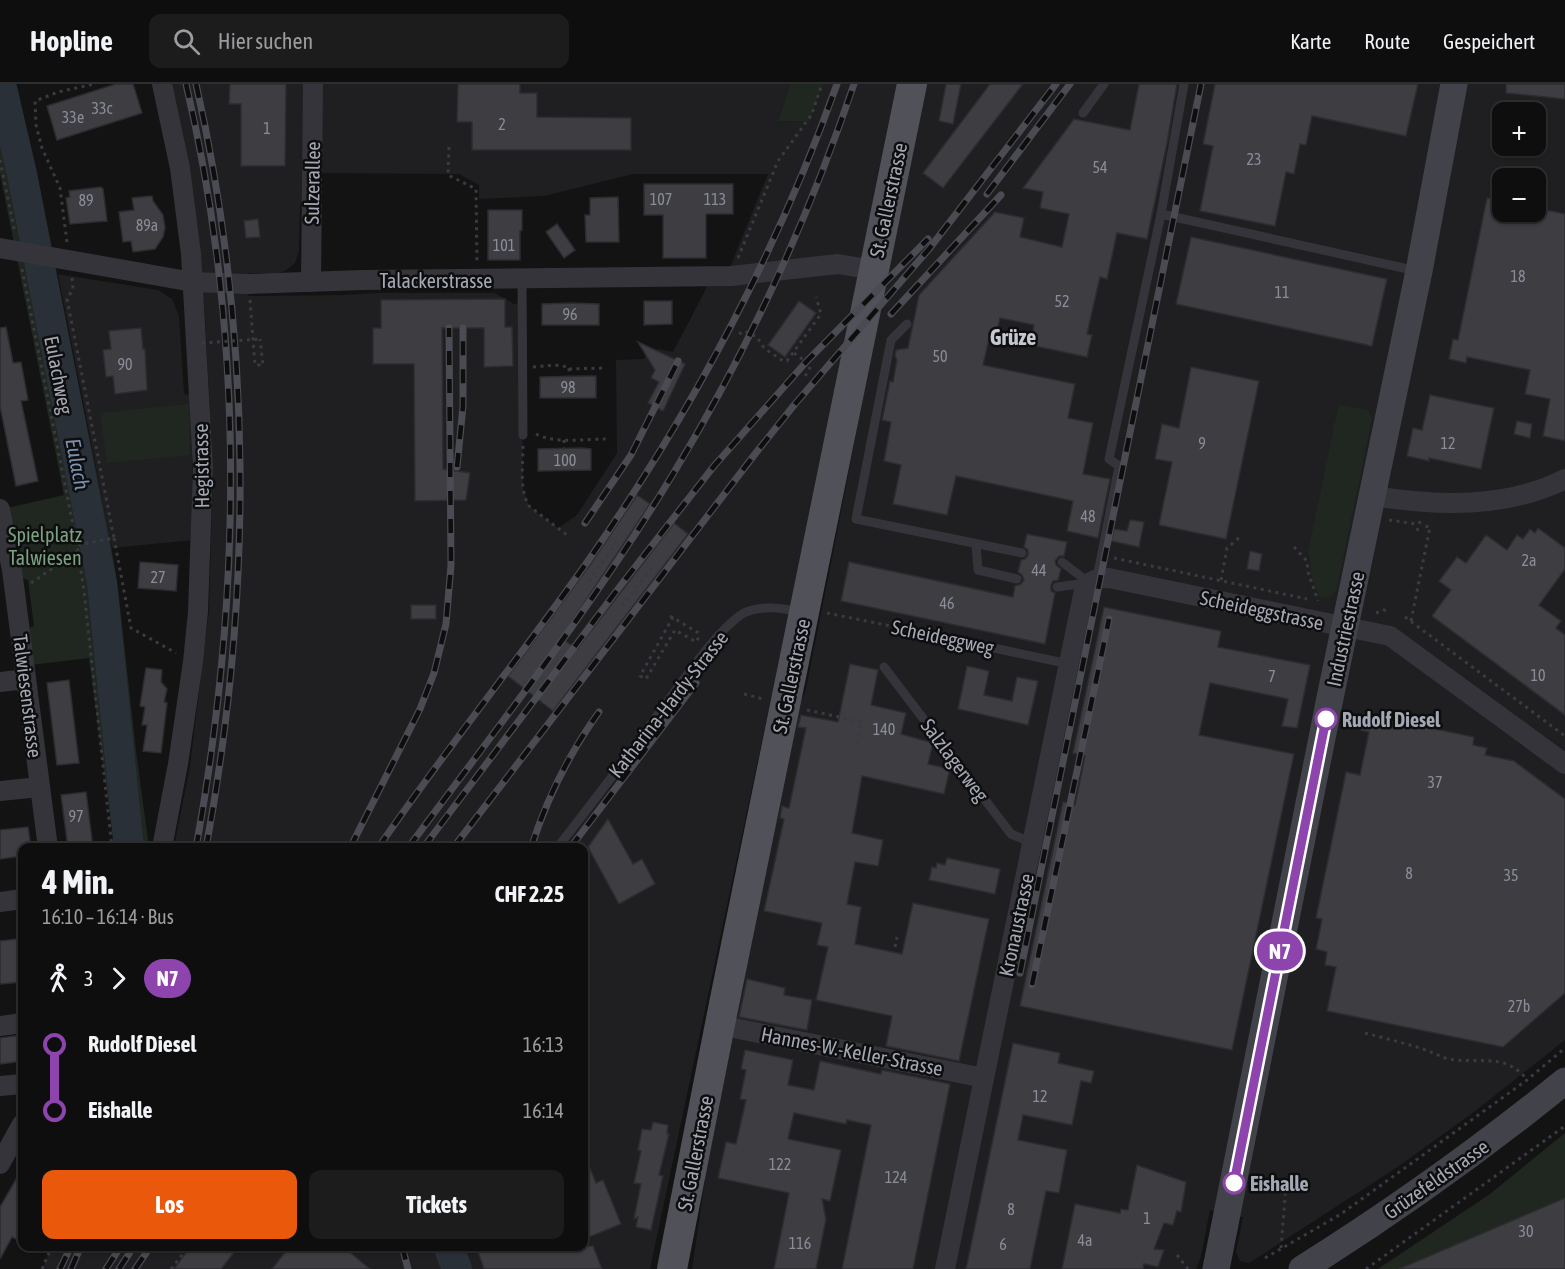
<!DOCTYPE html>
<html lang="de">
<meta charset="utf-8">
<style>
:root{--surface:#0e0e0f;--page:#1c1c1d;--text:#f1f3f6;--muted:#9b9c9e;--line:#2e2e2f;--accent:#ea580c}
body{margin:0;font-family:"Asap Condensed",sans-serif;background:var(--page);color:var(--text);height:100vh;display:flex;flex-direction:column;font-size:22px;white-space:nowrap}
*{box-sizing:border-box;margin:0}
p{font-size:20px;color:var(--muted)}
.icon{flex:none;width:33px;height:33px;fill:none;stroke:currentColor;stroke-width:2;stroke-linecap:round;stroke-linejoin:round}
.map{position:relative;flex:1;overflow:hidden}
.details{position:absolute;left:18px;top:759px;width:570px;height:408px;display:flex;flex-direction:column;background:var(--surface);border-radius:12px;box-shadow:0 2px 4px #0004,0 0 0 2px var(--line)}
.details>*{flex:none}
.badge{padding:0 12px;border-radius:20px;font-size:21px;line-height:39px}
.tools{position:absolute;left:1492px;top:18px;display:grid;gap:12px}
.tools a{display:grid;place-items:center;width:54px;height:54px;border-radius:12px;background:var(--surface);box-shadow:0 2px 4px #0004,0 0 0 2px var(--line);font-size:30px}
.map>.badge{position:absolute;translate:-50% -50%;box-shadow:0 0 0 3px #fff}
.legs{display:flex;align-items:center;gap:9px;height:66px;padding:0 24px;font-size:20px}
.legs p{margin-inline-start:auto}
.summary{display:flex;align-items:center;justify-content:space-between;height:102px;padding:0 24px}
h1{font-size:33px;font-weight:700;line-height:45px}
.button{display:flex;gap:12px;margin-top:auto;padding:12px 24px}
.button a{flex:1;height:69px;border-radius:12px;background:var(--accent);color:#fff;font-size:24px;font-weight:700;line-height:69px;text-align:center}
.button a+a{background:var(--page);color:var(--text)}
ul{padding:0 24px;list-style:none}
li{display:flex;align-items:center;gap:21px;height:66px;font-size:22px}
li i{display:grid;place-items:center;width:9px;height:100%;margin:0 8px;background:currentColor}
li i::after{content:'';width:15px;height:15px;margin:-8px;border:4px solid;border-radius:50%;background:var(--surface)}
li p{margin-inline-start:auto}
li:first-child i{background:linear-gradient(#0000 50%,currentColor 0)}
li:last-child i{background:linear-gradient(currentColor 50%,#0000 0)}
header{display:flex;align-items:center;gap:36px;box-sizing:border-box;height:84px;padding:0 30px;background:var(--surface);border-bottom:2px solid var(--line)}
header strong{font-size:28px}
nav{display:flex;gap:33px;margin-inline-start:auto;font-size:21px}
.search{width:420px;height:54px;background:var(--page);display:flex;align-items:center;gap:15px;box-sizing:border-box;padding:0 21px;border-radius:12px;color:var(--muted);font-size:22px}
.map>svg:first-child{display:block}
</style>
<header>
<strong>Hopline</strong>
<div class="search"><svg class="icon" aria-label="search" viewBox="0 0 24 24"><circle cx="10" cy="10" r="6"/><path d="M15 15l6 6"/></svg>Hier suchen</div>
<nav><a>Karte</a><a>Route</a><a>Gespeichert</a></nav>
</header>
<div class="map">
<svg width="1565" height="1185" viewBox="0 0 1565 1185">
<rect width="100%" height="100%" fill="#131314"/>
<g fill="#1f1f21" fill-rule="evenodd">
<path d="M168,0H790L778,37L810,38L823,0H1565V956L1474,1028L1396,1084L1249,1179L1240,1177L1236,1168L1243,1133L1210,1126L1201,1173L1196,1185H692L714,1035L794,628L805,609L832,474L856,350L859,308L804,528L785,548L650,1185H42L52,1162H584V764L174,763L190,682L209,526L213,386L205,234L200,181ZM1503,28H1536V62H1503ZM320,89L459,90L479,101V115L544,112L633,90H768L731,181V192L707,193L706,205L673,268L658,265L643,275L616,276L617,369L577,431L558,444L529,422L523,404L522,219L514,220L495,209H379L343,211L248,212V189H278L285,187L295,179L299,167L300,121ZM1503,94H1536V128H1503Z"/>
<path d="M58,190L158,206L172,215L179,232L184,310L192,311L193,456L112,464Z"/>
</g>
<g fill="#1f2720">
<path d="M0,0H16L19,11L109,449L118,504L136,667L149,763H114L89,574L31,581L27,545L34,542L28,496L20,493L7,424L64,411L0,89Z"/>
<path d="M790,0H823L810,38L778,37Z"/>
<path d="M189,320L190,371L107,379L100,329Z"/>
<path d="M1340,321L1368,326L1372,335L1337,504C1334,512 1328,515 1319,513L1310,488L1311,480L1308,468L1338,324Z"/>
<path d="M1565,1049V1185H1378L1490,1110Z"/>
</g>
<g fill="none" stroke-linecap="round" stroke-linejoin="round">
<g stroke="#293038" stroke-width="30">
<path d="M1,0L22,90L102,499L129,764"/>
<path d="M448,1162L457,1185"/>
</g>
</g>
<g fill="#3d3d42" stroke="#2d2d31" stroke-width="1.5">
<path d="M116,0H133L142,29L57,56L47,22Z"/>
<path d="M230,0H286L285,82H241V20H229Z"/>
<path d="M458,0H520V9H537V33L631,34V66H472V38H457Z"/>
<path d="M946,0H961L953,40L939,37Z"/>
<path d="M990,0H1023L943,104L923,89Z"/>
<path d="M1139,0H1177L1167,59L1147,155L1117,149L1107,195L1100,193L1087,250L1092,251L1087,273L1030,261L1034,241L1000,234L997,248L991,246L983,281L1075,300L1068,334L1093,339L1083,390L1110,395L1098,454L1067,447L1073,417L956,392L947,431L893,420L901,381L884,377L891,338L882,336L890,297L893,298L897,276L895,272L896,266L908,264L919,211L995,128L1024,134L1020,153L1062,163L1069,130L1040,124L1043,108L1023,104L1074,35L1130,46Z"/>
<path d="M1215,0H1418L1406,52L1312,32L1306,61L1300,60L1294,90L1286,88L1275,142L1200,127L1213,62L1203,60Z"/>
<path d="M1506,0H1565V15L1506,9Z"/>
<path d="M644,100H733V130H706V174H663V131H644Z"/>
<path d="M101,103L103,105L107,137L70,140L66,114L70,113L69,107Z"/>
<path d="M152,112L153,117L163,131L165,144L163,153L155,165L133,168L131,157L123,158L119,128L134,126L132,114Z"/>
<path d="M618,113L619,158H586L585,131H590V114Z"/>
<path d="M1487,114L1503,117V128H1536V124L1565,130V357L1543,352L1550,315L1525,310L1530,286L1467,273L1466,279L1449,275L1453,255L1458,256Z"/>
<path d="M488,126H522V146L520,147V176H488Z"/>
<path d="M258,135L260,153L246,154L244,137Z"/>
<path d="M557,140L575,166L564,174L546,148Z"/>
<path d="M1191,153L1387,195L1372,262L1176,220Z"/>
<path d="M505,215V243H512L513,282L484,283V244H442L443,385L470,389L466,416L415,417L414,280H373V244H381V216Z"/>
<path d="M644,217H672V240L644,241Z"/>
<path d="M799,217L816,229L785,273L768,261Z"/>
<path d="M570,219L599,220V241H542V220Z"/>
<path d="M6,243L13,279L21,278L28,316L21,317L38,397L16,402L0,322V244Z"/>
<path d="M141,244L143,265H145L147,306L115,310L113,292L106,293L103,266L111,265L109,247Z"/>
<path d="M638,258L685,280L663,327L648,319L659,298L651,294L655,286Z"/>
<path d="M1191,283L1259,297L1226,455L1159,441L1172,378L1155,375L1162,340L1179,344Z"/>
<path d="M586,292H596V314H540V293Z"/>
<path d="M1430,311L1494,324L1481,385L1429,374V377L1407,372L1413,344L1422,346Z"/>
<path d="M1517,337L1532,340L1530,354L1514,350Z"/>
<path d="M582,364L591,365V386L538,387V365Z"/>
<path d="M637,411L650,420L561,554L577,565L674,439L688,450L553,627L508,592L592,478Z"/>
<path d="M1130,436L1144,438L1139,463L1111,457L1114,445L1127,447Z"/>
<path d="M1538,444L1565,464V485L1539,521L1561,537L1556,544L1565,551V631L1432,532L1451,506L1439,497L1457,473L1466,479L1486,451L1507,466L1517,451L1523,455L1530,445L1535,449Z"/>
<path d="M1027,450L1067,458L1064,472H1059L1055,477L1056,481L1061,485L1058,496L1053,497L1051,501V507L1055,509L1045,560L841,517L849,478L1013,513L1015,502L1021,500L1024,496L1022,491L1018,488L1021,476L1025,475L1028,471V466L1024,463Z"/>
<path d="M1250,467L1262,470L1259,487L1247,485Z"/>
<path d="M140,478L178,481L176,507L138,504Z"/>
<rect x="411" y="521" width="25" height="14"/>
<path d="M1104,523L1221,547L1218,563L1310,581L1297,644L1282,642L1288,615L1210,599L1199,651L1294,670L1232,966L1020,922L1063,718L1075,721L1085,672L1073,669Z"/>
<path d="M850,580L878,586L871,621L906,629L901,650L933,659L928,680L950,685L944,710L862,692L852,749L883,756L878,782L855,778L847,820L861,823L855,860L902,870L913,819L989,835L959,977L886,962L892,932L816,916L828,863L817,861L822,839L764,827L784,735L780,734L782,722L789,724L806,644L798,643L801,631L838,638Z"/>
<path d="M967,582L989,587L984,611L1012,617L1017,593L1038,597L1028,641L958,625Z"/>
<path d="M146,584L162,586L161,598L167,605L164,618L167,619L161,669L143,667L147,641H142L145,623L140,622Z"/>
<path d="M69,596L79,679L57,681L47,599Z"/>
<path d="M1363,630L1474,653L1473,661L1487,664L1485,671L1514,677L1565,715V909L1503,963L1327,927L1336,883L1325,881L1327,868L1316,865L1322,835L1316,834L1346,688L1360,691L1369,648L1360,646Z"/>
<path d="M86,708L93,764H68L61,711Z"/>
<path d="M608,735L633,780L642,775L655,800L619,820L588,763Z"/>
<path d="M28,743L31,764H22V772L0,775V746Z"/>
<path d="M947,774L1000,785L995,810L929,796L932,783L936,784L937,779L945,781Z"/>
<path d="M18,855L20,868L22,867V898L0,900V857Z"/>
<path d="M747,895L785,904L784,911L812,916L807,946L739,933Z"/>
<path d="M22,951V977L0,980V954Z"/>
<path d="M1013,959L1060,969L1058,979L1094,987L1091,999L1081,997L1072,1041L1023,1031L1018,1056L1067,1066L1059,1109L1046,1107L1030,1185H966Z"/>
<path d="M745,966L793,976L788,1001L814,1006L820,977L881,990L882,986L950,1000L913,1185H842L871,1041L847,1036L846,1040L794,1029L788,1055L841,1066L830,1117L822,1115L826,1135L816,1185H774L789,1109L718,1094L726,1058L736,1060L746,1016L740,1015L746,986L741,985Z"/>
<path d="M653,1038L668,1041L667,1050H669L659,1091L663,1092L651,1146L636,1143L638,1133L634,1135L641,1100L634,1099L641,1067L638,1066L642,1045L651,1046Z"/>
<path d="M584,1069L596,1099L603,1096L621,1140L584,1155Z"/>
<path d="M1137,1081L1186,1098L1181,1128L1177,1127L1173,1141L1164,1139L1154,1165L1164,1166L1158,1183L1144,1180L1143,1185H1062L1075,1120L1120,1129L1121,1125L1128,1126Z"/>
<path d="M22,1085V1158L12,1153L0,1175V1123Z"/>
<path d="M1565,1114V1185H1399Z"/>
<path d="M191,1162H239L221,1185H174Z"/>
<path d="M290,1162H342L370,1185H272Z"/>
<path d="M476,1162H593L602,1185H484Z"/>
</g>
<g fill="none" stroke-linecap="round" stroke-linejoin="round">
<g stroke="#3a3b41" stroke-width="3" stroke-dasharray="3 4.5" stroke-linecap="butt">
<path d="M449,63L448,91L476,105L477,179"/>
<path d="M0,76L15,149"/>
<path d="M67,158L60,104L42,64L36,41L35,17L58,8L94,0"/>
<path d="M738,174L778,77L812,30L822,0"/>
<path d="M22,185L77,461L84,507L112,764"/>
<path d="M72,194L73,205L67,215L114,454L77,461"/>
<path d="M250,216L255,281H263L260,255"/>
<path d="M739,250L744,247L757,253L764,264L783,277H787L821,230L816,213"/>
<path d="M794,269L811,282L804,294"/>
<path d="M533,283L555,281L569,283V292"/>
<path d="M569,285L606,284"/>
<path d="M536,350C555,360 585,355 606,355"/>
<path d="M564,356V364"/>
<path d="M523,362C523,381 519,405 529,422L567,451"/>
<path d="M1389,436L1416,440"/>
<path d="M1417,447L1421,434"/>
<path d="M114,454L131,544L176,569"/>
<path d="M1294,463L1307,477L1308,488L1318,517"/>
<path d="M1114,474L1307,515"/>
<path d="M1221,496L1227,464L1241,452"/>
<path d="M589,497L619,454"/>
<path d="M31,499L77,468"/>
<path d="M622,522L654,481"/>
<path d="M827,529L959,556"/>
<path d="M1376,529L1384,526L1387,527"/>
<path d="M670,532L702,551"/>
<path d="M673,533L640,592L646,595L675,546L696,558L701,550"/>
<path d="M1405,533L1565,652"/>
<path d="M1411,537L1430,443L1424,442"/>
<path d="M744,610L763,615"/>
<path d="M807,626L862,638L857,659"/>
<path d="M895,863L897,853"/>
<path d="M1365,949C1384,954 1404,959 1423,965C1431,968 1438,971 1445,974C1475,982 1505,966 1527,996"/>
<path d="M1281,1164L1287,1089"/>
<path d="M1177,1171L1188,1185"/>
<path d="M1265,1174L1341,1130L1527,996L1565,964"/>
<path d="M42,1185L52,1162"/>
<path d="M171,1185L189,1162"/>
<path d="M1366,1185L1565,1042"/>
</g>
<g stroke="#34343a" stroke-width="9">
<path d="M1184,0L1161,130L1417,187"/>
<path d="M1083,29L1104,0"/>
<path d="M522,195L523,351"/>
<path d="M907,240L891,256L856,435L1022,469"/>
<path d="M976,460L978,486L1017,495"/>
<path d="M1062,478L1088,498"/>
<path d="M1097,494L1119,382L1109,375L1161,130"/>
<path d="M1057,503L1087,499"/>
<path d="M970,559L1069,580"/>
<path d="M884,583L1011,750L1033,759"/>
<path d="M557,764C594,717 630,669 665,621C683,597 721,540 746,528C764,521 782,524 800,528"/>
</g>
<g stroke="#34343a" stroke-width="20">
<path d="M0,164L193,198L247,200L363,196L731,192L838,180L874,186"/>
<path d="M311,198L313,0"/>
<path d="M1373,412C1436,422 1506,425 1565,395"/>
<path d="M0,425L12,486L48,764"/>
<path d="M0,598L26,595"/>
<path d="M0,707L40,703"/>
<path d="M162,764L178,680L193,578L198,528L203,383L191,170L180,84L162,0"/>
<path d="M0,818L22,815"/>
<path d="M719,941L984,994"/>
<path d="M0,942L22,939"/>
<path d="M0,1002L22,1000"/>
<path d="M0,1080L22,1040"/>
<path d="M945,1185L1084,506C1091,495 1097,494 1109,494L1390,552L1565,680"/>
</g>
<g stroke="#42434a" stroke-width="27">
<path d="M1216,1185L1330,614L1419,187L1454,0"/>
<path d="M1302,1185C1393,1128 1481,1065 1565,997"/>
</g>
<path stroke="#505159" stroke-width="30" d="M672,1185L724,920L912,0"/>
<g stroke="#4b4c53" stroke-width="7">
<g id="rail">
<path d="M186,0C245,251 242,511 196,764"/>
<path d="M196,0C253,251 253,511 206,764"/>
<path d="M987,110L1070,0"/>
<path d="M891,230L1001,111"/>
<path d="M457,383L463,322V244"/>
<path d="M585,439L631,371L678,277"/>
<path d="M350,764L420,625L434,589L446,540L451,481L449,244"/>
<path d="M378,764C446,665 521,572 590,474C692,327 777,168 837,0"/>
<path d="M408,764C499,641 594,521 673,390C747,268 808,136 854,0"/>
<path d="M423,764L621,501L714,382L807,277L928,155"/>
<path d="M453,764L755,370L795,320L929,165L1056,0"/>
<path d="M531,764C547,714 568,671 599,628"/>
<path d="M570,764L696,599"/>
<path d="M1020,889L1201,0"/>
<path d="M1032,901L1109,535"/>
<path d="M402,1162L408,1185"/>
<path d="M60,1185L71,1162"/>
<path d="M71,1185L81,1162"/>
<path d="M106,1185L121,1162"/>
<path d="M119,1185L134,1162"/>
<path d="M135,1185L151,1162"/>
</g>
</g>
<use href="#rail" stroke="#0e0e0f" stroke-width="4.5" stroke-dasharray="14" stroke-linecap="butt"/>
<path stroke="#3a3b41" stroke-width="3" stroke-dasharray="3 4.5" stroke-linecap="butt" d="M202,259L260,255"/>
</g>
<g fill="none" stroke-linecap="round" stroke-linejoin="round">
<g stroke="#fff" stroke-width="14">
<path id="line-1" d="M1234,1099L1326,635"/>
</g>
<use href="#line-1" stroke="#8e44ad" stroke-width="9"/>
</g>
<g fill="#fff" stroke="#8e44ad" stroke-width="3">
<circle cx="1326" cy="635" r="10"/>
<circle cx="1234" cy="1099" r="10"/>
</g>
<g text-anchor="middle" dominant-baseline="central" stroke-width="5" stroke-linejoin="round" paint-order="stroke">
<g font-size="16" fill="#8a8d98">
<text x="102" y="24">33c</text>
<text x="73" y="33">33e</text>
<text x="502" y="40">2</text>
<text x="267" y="44">1</text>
<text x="1254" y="75">23</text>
<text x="1100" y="83">54</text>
<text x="661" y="115">107</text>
<text x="715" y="115">113</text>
<text x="86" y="116">89</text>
<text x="147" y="141">89a</text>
<text x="504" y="161">101</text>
<text x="1518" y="192">18</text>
<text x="1282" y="208">11</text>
<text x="1062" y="217">52</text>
<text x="570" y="230">96</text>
<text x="940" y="272">50</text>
<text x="125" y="280">90</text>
<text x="568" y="303">98</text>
<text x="1202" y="359">9</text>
<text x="1448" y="359">12</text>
<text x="565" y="376">100</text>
<text x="1088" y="432">48</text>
<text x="1529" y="476">2a</text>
<text x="1039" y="486">44</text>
<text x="158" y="493">27</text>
<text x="947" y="519">46</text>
<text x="1538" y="591">10</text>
<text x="1272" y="592">7</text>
<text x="884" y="645">140</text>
<text x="1435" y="698">37</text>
<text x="76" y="732">97</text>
<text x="1409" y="789">8</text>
<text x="1511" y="791">35</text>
<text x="1519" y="922">27b</text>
<text x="1040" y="1012">12</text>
<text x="780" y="1080">122</text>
<text x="896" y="1093">124</text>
<text x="1011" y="1125">8</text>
<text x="1147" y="1134">1</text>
<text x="1526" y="1147">30</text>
<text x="1085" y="1156">4a</text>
<text x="800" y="1159">116</text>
<text x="1003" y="1160">6</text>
</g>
<g font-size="20" fill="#a4a8b5" stroke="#0e0e0f">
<text transform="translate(312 99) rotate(-89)">Sulzerallee</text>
<text transform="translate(888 116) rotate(-78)">St. Gallerstrasse</text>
<text x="436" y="196">Talackerstrasse</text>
<text transform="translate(59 291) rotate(79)">Eulachweg</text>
<text transform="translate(201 382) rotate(-91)">Hegistrasse</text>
<text transform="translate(1262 526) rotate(12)">Scheideggstrasse</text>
<text transform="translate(1345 545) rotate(-78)">Industriestrasse</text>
<text transform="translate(943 553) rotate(12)">Scheideggweg</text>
<text transform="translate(791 592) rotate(-78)">St. Gallerstrasse</text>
<text transform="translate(28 612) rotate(83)">Talwiesenstrasse</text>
<text transform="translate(668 620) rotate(-52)">Katharina-Hardy-Strasse</text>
<text transform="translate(955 676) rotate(53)">Salzlagerweg</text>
<text transform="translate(1016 841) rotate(-78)">Kronaustrasse</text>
<text transform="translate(852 967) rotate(11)">Hannes-W.-Keller-Strasse</text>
<text transform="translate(695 1069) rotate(-79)">St. Gallerstrasse</text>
<text transform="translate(1436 1095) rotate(-35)">Grüzefeldstrasse</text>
</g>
<g font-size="20" fill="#7aa180" stroke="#0e0e0f">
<text x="45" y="450">Spielplatz<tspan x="45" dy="23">Talwiesen</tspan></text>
</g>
<g font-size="20" font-weight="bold" fill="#a4a8b5" stroke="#0e0e0f" text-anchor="start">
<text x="1342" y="635">Rudolf Diesel</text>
<text x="1250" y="1099">Eishalle</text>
</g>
<g font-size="21" font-style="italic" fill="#7a92b2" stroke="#0e0e0f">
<text transform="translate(78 380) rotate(79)">Eulach</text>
</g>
<g font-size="22" font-weight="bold" fill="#c5c7d1" stroke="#0e0e0f">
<text x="1013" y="253">Grüze</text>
</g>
</g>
</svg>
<div class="tools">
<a>+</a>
<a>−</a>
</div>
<b class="badge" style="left:1280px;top:867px;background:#8e44ad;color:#fff">N7</b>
<section class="details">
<div class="summary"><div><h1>4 Min.</h1><p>16:10 – 16:14 · Bus</p></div><b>CHF 2.25</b></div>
<div class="legs"><svg class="icon" aria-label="walk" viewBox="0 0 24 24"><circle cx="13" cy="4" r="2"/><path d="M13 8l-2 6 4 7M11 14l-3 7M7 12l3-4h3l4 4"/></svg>3<svg class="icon" aria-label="forward" viewBox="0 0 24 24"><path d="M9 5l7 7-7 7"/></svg><b class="badge" style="background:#8e44ad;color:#fff">N7</b></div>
<ul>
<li><i style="color:#8e44ad"></i><b>Rudolf Diesel</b><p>16:13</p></li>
<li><i style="color:#8e44ad"></i><b>Eishalle</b><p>16:14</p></li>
</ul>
<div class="button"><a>Los</a><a>Tickets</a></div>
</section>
</div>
